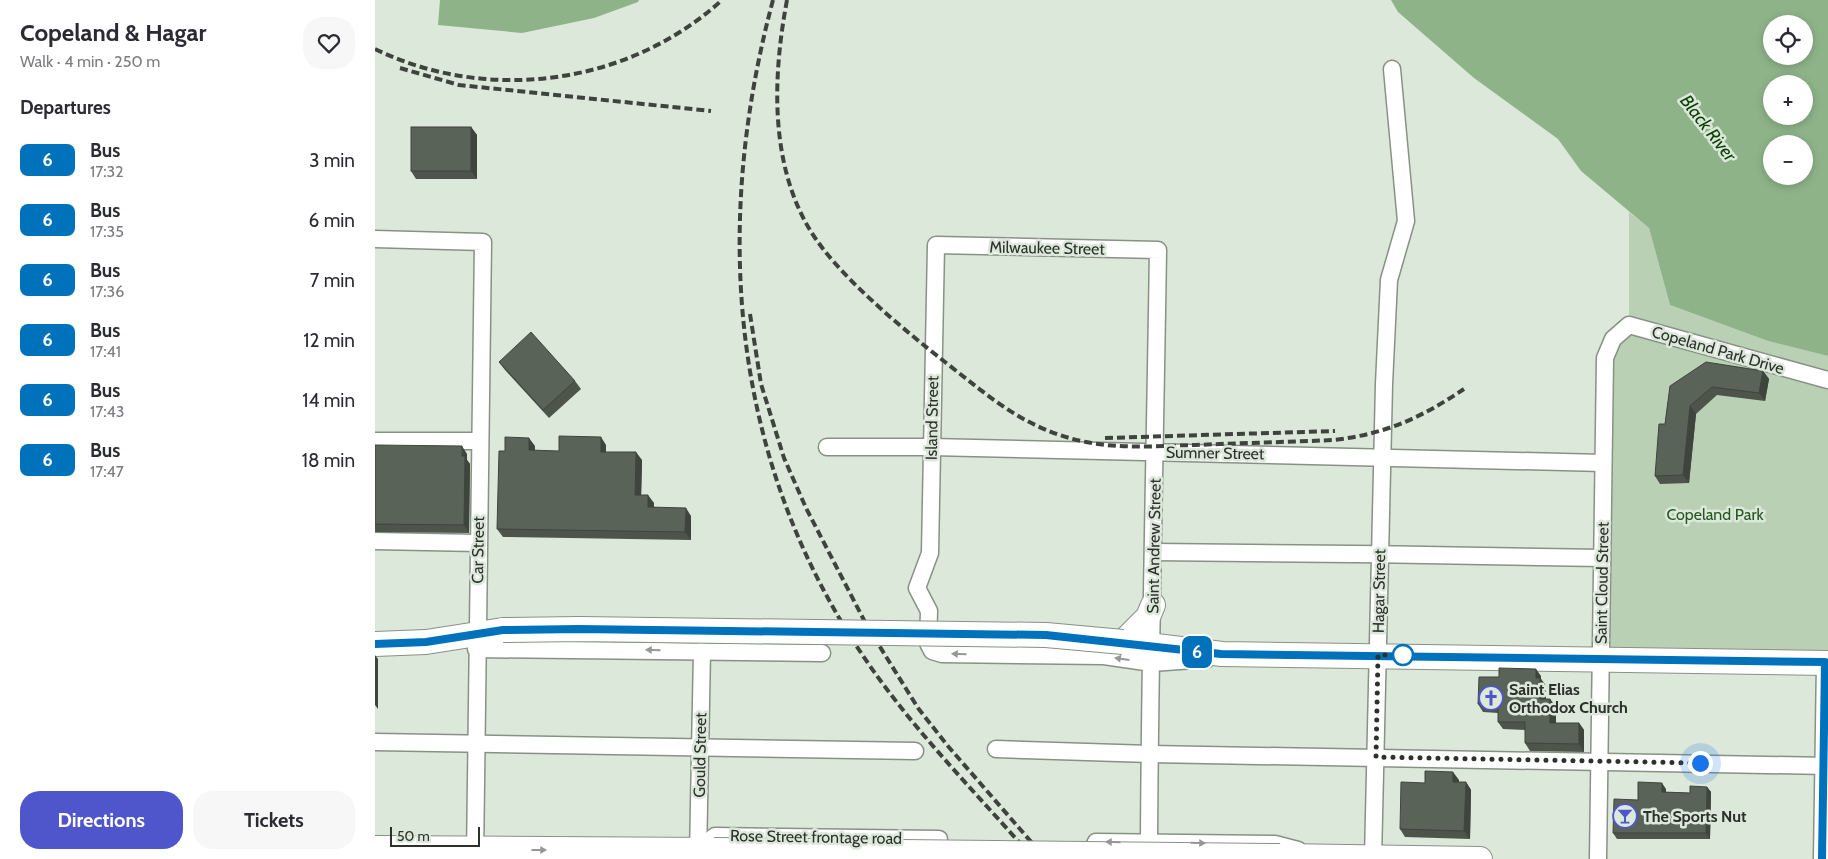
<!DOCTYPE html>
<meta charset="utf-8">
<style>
:root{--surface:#fff;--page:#f7f7f7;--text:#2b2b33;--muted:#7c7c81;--accent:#4f56cc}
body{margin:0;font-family:Cabin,sans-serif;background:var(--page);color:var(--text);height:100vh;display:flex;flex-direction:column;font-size:19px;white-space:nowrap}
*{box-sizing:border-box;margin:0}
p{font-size:16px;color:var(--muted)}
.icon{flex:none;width:28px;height:28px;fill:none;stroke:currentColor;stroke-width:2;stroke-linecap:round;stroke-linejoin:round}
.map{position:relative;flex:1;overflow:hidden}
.drawer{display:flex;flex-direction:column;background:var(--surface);width:375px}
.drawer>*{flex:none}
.badge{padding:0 10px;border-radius:8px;font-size:18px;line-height:32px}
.buttons{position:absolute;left:1388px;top:15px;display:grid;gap:10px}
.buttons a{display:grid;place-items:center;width:50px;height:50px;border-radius:50%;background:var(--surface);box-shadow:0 2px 8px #0003;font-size:25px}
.scale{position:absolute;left:15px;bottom:12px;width:90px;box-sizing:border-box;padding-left:5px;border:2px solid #2c312b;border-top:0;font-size:14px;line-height:18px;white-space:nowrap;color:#2c312b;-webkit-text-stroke:4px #dce8da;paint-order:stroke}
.you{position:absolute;width:25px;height:25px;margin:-12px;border:4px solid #fff;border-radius:50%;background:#1a73e8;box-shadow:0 0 0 8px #1a73e833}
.map>.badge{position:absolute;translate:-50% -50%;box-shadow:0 0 0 2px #fff}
h2{padding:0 20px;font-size:19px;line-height:45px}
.round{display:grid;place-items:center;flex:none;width:52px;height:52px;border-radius:20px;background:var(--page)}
.head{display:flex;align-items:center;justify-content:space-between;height:85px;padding:0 20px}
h1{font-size:24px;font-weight:800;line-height:38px}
.cta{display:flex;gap:10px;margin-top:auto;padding:10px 20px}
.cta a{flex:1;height:58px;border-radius:20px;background:var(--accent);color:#fff;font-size:20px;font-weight:800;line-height:58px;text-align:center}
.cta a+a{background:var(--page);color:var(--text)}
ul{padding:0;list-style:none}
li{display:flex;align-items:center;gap:15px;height:60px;padding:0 20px}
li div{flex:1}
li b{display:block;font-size:19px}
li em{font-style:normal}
li .badge{min-width:55px;font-weight:700;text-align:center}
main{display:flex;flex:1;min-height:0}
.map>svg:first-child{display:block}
</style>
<main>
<section class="drawer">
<div class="head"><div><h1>Copeland &amp; Hagar</h1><p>Walk · 4 min · 250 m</p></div><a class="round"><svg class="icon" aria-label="heart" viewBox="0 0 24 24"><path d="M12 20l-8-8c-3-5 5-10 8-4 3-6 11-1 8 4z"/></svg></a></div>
<h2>Departures</h2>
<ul>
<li><span class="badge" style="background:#0072bc;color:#fff">6</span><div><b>Bus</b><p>17:32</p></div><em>3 min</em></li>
<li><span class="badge" style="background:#0072bc;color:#fff">6</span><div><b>Bus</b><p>17:35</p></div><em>6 min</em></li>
<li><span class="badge" style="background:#0072bc;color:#fff">6</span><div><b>Bus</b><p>17:36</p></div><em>7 min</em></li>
<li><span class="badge" style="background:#0072bc;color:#fff">6</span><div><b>Bus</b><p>17:41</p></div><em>12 min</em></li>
<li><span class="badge" style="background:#0072bc;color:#fff">6</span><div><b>Bus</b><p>17:43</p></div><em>14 min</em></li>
<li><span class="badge" style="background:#0072bc;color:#fff">6</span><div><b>Bus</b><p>17:47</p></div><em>18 min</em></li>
</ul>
<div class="cta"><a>Directions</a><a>Tickets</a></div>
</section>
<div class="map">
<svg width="1453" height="859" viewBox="0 0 1453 859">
<rect width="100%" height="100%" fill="#dce8da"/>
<path fill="#b9d0b5" d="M1254,212L1274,228L1295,305L1393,341L1453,356V663L1226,658L1230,358L1254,325Z"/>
<g fill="#8eb389" fill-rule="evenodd">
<path d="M65,0H264L263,2L219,18L147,33L63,25Z"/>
<path d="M1016,0H1453V356L1393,341L1295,305L1274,228L1206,171L1183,139L1099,78L1023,12ZM1396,24H1429V56H1396ZM1396,84H1429V116H1396ZM1396,144H1429V176H1396Z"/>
</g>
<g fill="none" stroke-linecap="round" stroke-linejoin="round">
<g stroke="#879285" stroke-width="19">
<g id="minor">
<path d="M0,239L108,242L100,859"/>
<path d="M0,441H104"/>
<path d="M452,447H556L1228,463"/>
<path d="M0,541L103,543"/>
<path d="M779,552C928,553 1078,555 1227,558"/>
<path d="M101,649L447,653"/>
<path d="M0,742L540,751"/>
<path d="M621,749L775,754L1453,766"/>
<path d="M774,842C775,645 780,448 783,250L561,245L555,553L542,588L554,611L553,643L557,651L567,654L729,656L777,663L832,659"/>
<path d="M327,853L323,850L340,836L564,839"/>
<path d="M323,856L327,651"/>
<path d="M727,859L719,846L721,842L900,844L923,850"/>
<path d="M998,859L1009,384L1014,280L1031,221L1017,69"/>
<path d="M1223,859L1230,358L1238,339L1254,325L1453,380"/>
<path d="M1447,859L1450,662"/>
</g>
</g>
<g stroke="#879285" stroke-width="26">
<g id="highway">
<path d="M748,642L847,654L1453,663"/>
<path d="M748,642L773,617L778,605"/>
<path d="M0,644L51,642L128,630"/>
<path d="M0,848L339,850"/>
<path d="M905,856L1105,859"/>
</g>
</g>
<use href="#minor" stroke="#fff" stroke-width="16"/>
<use href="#highway" stroke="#fff" stroke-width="24"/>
<g stroke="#3e443d" stroke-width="4" stroke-dasharray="8 4" stroke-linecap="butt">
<path d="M398,0C336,231 356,467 495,666C543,735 604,796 659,859"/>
<path d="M412,0C398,74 394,162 435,230C462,275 528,329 570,362C616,398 651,430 711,442C746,449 784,446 820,445C866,443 913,442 959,440C1010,434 1046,418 1089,389"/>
<path d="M0,49C113,104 254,85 347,0"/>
<path d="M25,68L84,85L336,111"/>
<path d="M375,314L386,384L409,458L431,508L492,626L543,708L572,745L671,859"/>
<path d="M730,438L960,431"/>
</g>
<g stroke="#879285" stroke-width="26" stroke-linecap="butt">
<g id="highway-bridge">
<path d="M128,630L204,629L671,635L748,642"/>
<path d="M339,850L905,856"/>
</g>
</g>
<use href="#highway-bridge" stroke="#fff" stroke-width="24"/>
</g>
<g fill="#4d554b">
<path d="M96,127L102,135V179H41L36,171Z"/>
<path d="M124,362L200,381L206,389L174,418L130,370Z"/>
<path d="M1388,371L1394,379L1390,401L1342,395L1321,414L1314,483L1285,484L1280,476L1290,424L1295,386Z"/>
<path d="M0,445L92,454V460L95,464L94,533L0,532Z"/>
<path d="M231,445V452L267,460L266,495L279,503V507L316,516V540L128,537L122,529L160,446V451H184Z"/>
<path d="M1166,676V679L1171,686V699H1175L1181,707V723H1204L1209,730V752L1155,751L1150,743V730L1128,729L1123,722V713L1108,712L1103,704L1124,677Z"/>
<path d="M1084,780V782H1091L1096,790L1095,839L1030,837L1025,829Z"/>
<path d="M1332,787L1336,792L1335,839H1242L1238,833L1263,800L1291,789V792L1315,793Z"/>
</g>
<g fill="#3e453d">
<path d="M96,127L102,135V179L96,171Z"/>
<path d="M1388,371L1394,379L1390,401L1384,393Z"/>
<path d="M1315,406L1321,414L1314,483L1308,475Z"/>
<path d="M226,437L231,445V460L226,452Z"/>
<path d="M154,438L160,446L159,458L154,450Z"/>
<path d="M87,446L92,454V460L95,464L94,533L89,525Z"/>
<path d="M261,452L267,460L266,503L260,495Z"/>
<path d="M273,495L279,503V515L273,507Z"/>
<path d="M311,508L316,516V540L310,532Z"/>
<path d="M0,655L3,659V709L0,705Z"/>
<path d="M1161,669L1166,676V679L1171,686V707L1165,699L1161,678Z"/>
<path d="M1175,699L1181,707V730L1175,723Z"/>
<path d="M1204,723L1209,730V752L1204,744Z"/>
<path d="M1078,772L1084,780V790L1078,782Z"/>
<path d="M1091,782L1096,790L1095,839L1089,831Z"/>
<path d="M1287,783L1291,789V798L1287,792Z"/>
<path d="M1332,787L1336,792L1335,839L1331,833Z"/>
</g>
<g fill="#596357" stroke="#3e453d">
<rect x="36" y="127" width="60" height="44"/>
<path d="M156,332L200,381L168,410L124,362Z"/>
<path d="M1331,362L1388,371L1384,393L1337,387L1315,406L1308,475L1280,476L1284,424H1290L1295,386Z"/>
<path d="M184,436L226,437V452H261L260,495H273V507L311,508L310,532L122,529L124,451H130V437L154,438V450L184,451Z"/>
<path d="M0,445L87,446V456H90L89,525L0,524Z"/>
<path d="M1124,668L1161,669V678H1165V699H1175V723H1204V744L1150,743V722H1123V705L1103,704L1104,677H1124Z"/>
<path d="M1050,771L1078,772V782H1091L1089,831L1025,829L1026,782L1050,783Z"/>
<path d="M1263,782L1287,783V792L1315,793V786L1332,787L1331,833H1238L1239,799L1263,800Z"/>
</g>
<defs><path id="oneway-solid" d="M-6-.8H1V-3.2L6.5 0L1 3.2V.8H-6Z" transform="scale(1.25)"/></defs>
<g fill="#969895">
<use href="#oneway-solid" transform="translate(278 650) rotate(-179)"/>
<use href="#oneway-solid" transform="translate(584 654) rotate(-179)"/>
<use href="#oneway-solid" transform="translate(747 659) rotate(-172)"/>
<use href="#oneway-solid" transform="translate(738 842) rotate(-179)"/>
<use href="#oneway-solid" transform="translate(823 843) rotate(1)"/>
<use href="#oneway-solid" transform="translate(164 850)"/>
</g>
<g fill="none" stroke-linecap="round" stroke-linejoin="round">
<g stroke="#fff" stroke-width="11">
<path id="line" d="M0,644L51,642L128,630L204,629L671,635L846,654L1450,662L1447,859"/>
</g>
<use href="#line" stroke="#0072bc" stroke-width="8"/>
<path stroke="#2c312b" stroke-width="5" stroke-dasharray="0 9" d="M1028,655H1003L1001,757L1325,763"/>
</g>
<defs>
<g id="church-ring" transform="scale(1.25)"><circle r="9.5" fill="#dce8da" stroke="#4f56cc" stroke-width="1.5"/><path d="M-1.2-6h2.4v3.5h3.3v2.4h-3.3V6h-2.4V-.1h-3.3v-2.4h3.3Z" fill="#4f56cc"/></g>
<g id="bar-ring" transform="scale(1.25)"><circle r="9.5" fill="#dce8da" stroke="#4f56cc" stroke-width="1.5"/><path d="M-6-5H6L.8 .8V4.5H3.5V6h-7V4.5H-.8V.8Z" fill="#4f56cc"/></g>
</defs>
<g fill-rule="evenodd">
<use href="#church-ring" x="1116" y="698"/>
<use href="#bar-ring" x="1250" y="816"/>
</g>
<circle fill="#fff" stroke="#0072bc" stroke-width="2.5" cx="1028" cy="655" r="10"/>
<g text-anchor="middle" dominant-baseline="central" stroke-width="5" stroke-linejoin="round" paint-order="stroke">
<g font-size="16" fill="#2c312b" stroke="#dce8da">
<text transform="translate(672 248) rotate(1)">Milwaukee Street</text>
<text transform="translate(1343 350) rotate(16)">Copeland Park Drive</text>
<text transform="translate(557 418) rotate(-89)">Island Street</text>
<text transform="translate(840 453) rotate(1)">Sumner Street</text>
<text transform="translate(779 546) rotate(-89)">Saint Andrew Street</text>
<text transform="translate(103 550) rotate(-89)">Car Street</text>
<text transform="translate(1227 583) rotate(-89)">Saint Cloud Street</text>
<text transform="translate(1004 591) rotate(-89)">Hagar Street</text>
<text transform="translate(325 755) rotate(-89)">Gould Street</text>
<text transform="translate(441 837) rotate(1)">Rose Street frontage road</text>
</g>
<g font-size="16" fill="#24561e" stroke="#dce8da">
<text x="1340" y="514">Copeland Park</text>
</g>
<g font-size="16" font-weight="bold" fill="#2c312b" stroke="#dce8da" text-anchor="start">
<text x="1134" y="689">Saint Elias<tspan x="1134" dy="18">Orthodox Church</tspan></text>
<text x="1268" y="816">The Sports Nut</text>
</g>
<g font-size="18" font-style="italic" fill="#0d4007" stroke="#dce8da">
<text transform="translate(1333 128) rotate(52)">Black River</text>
</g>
</g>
</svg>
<div class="buttons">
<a><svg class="icon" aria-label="locate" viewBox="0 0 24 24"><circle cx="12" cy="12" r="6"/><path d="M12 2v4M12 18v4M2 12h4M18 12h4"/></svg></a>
<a>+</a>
<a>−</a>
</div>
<div class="scale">50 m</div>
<div class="you" style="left:1325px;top:763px"></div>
<b class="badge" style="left:822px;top:652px;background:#0072bc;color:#fff">6</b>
</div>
</main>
